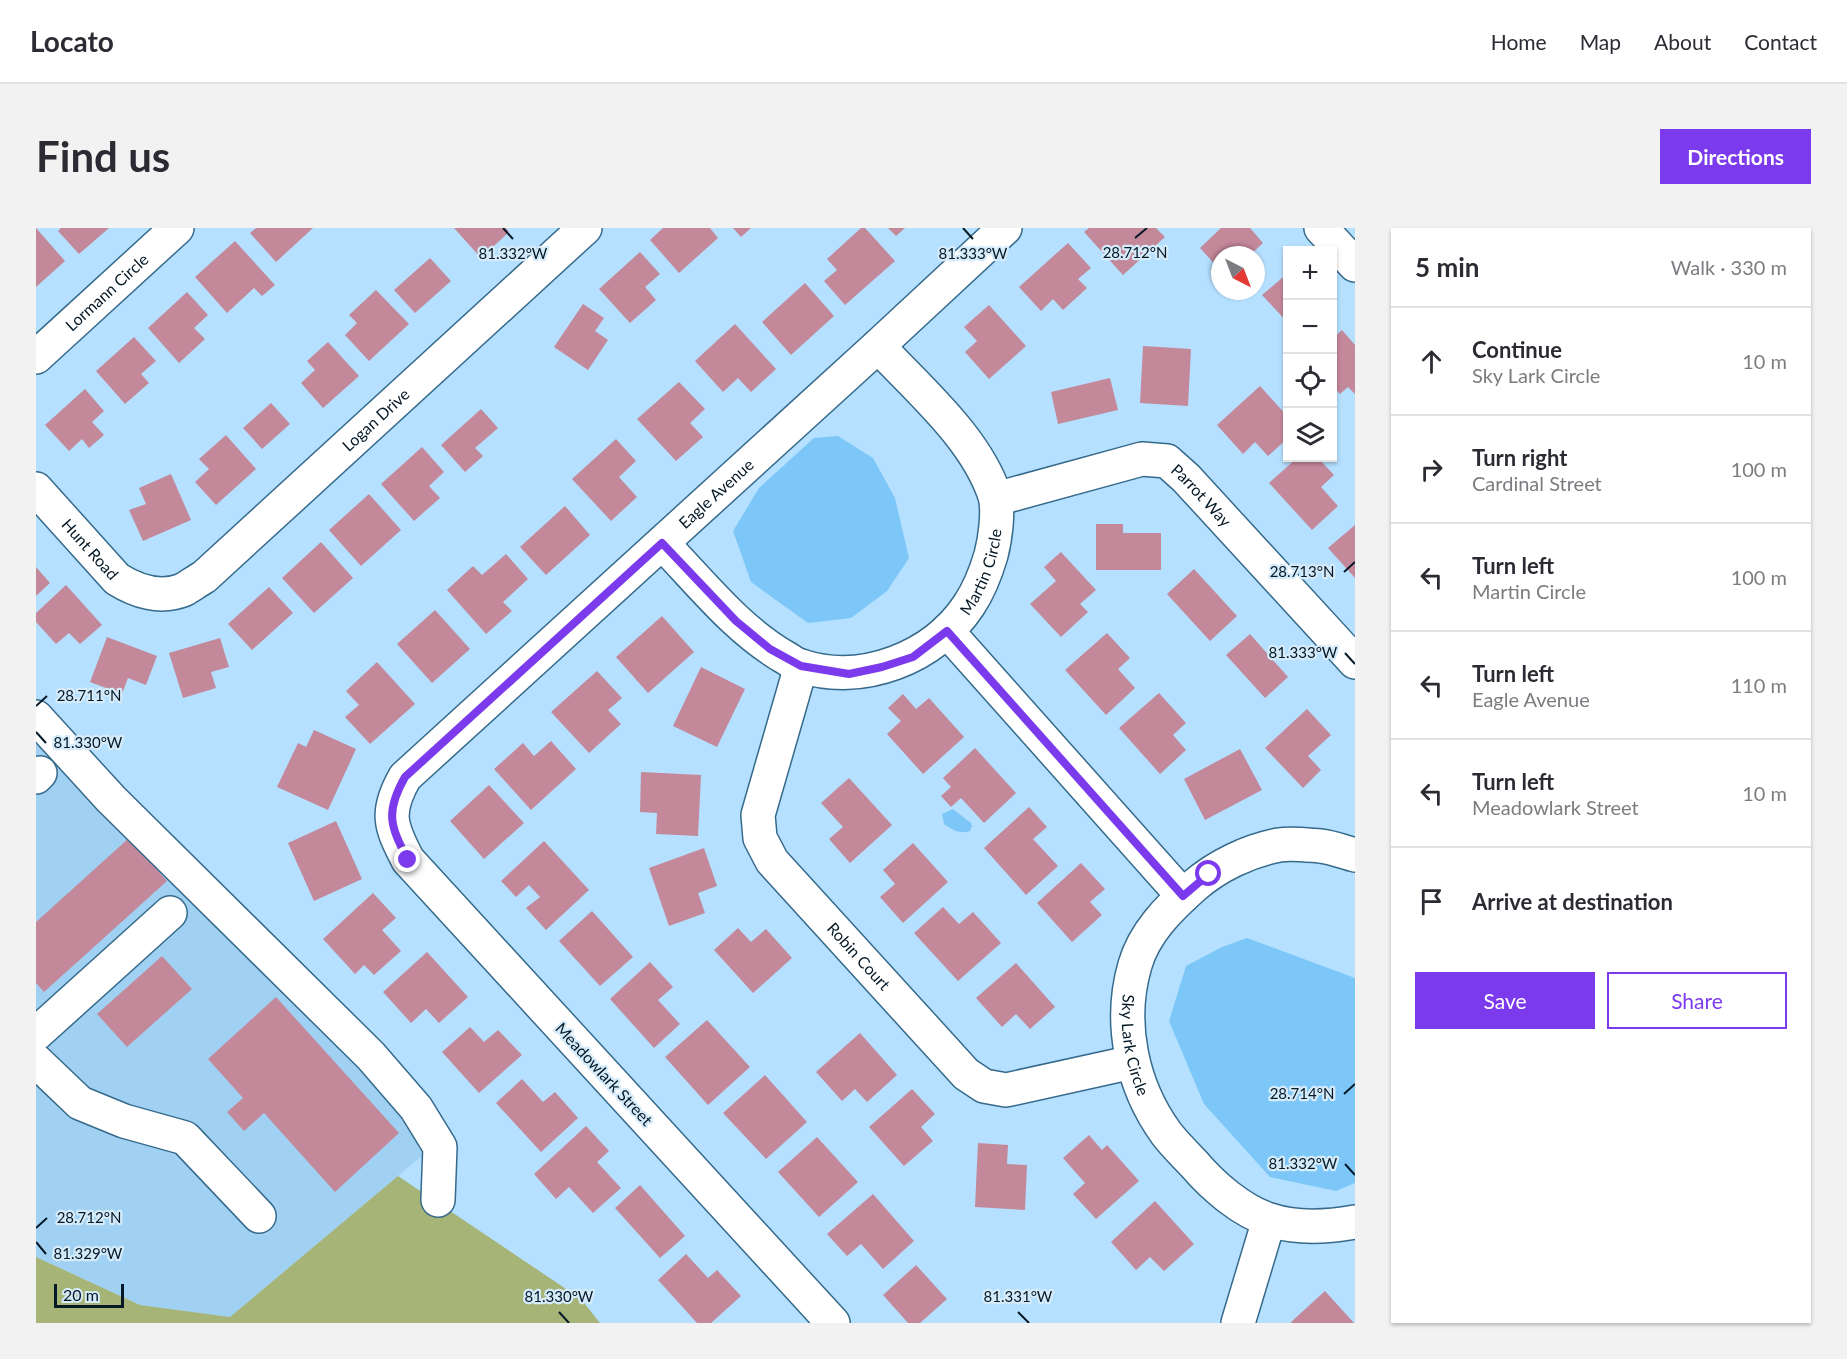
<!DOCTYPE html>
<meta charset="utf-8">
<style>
body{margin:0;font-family:Lato,sans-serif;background:#f2f2f3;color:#2b2b33}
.controls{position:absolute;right:18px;top:18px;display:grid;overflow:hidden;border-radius:0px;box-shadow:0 2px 4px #0004}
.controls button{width:54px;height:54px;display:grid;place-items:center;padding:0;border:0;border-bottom:2px solid #e1e1e2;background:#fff;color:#2b2b33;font:30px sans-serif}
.compass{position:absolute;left:1175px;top:18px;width:54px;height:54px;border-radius:50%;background:#fff;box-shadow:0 2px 4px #0004;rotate:138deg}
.scale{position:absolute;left:18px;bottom:15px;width:70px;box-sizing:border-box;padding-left:6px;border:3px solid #041826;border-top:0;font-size:16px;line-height:21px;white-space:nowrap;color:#041826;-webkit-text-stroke:4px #d5ebfa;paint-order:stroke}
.stop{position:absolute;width:18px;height:18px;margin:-14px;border:4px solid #7c3aed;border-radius:50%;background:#fff}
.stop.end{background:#7c3aed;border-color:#fff;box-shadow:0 2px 6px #0008}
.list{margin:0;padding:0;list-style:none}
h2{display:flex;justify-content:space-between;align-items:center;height:78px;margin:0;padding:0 24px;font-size:26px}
h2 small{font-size:20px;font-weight:400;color:#7c7c81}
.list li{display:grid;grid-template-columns:39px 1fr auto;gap:18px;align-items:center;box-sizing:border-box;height:108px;padding:0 24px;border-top:2px solid #e1e1e2}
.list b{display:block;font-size:22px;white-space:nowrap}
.list p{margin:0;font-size:20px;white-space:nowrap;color:#7c7c81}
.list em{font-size:20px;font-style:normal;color:#7c7c81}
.actions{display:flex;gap:12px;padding:18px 24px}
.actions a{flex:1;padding:14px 0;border:2px solid #7c3aed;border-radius:0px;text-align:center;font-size:21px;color:#7c3aed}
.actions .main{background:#7c3aed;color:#fff}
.icon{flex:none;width:33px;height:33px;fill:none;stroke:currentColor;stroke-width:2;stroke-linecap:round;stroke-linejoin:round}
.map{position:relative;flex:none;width:1319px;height:1095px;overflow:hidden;border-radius:0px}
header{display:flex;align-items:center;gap:36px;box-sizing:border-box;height:84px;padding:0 30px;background:#fff;border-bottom:2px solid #e1e1e2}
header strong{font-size:28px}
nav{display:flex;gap:33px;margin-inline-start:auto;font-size:21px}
.intro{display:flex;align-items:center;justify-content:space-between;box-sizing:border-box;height:144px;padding:0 36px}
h1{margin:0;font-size:42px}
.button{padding:15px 27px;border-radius:0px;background:#7c3aed;color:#fff;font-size:21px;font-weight:700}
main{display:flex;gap:36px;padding:0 36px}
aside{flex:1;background:#fff;border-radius:0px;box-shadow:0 2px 4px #0004}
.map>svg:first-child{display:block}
.built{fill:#a1d1f2}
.green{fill:#a6b477}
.water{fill:#7dc7f8}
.building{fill:#c4889b}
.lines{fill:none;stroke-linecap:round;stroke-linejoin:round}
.minor-casing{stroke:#366a8b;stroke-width:36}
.minor{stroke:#fff;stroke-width:33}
.route{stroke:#7c3aed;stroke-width:8}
.ticks{fill:none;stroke:#041826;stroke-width:2}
.labels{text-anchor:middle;stroke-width:4.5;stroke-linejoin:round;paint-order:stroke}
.street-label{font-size:16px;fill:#041826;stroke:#d5ebfa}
.ticks-label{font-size:15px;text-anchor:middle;fill:#041826;stroke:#d5ebfa;stroke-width:4.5;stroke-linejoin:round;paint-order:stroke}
</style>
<header>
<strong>Locato</strong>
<nav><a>Home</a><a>Map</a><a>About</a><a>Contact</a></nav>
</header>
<div class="intro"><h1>Find us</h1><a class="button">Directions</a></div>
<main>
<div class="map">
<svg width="1319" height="1095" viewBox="0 0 1319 1095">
<rect width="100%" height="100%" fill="#b5e0ff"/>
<!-- built -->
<path class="built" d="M0,481L399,917L194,1089L104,1077L0,1029V849L50,864L0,816Z"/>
<!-- green -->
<path class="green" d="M362,948L545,1071L564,1095H0V1029L104,1077L194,1089Z"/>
<!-- water -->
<path class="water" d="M802,208L837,230L859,270L873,330L851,363L815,390L772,395L715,354L697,303L723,260L778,210Z
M917,581L935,595L936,598L934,603C924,607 915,601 908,596L906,586Z
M1211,710L1319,750V955L1300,963L1234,949L1168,876L1133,793L1150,738L1186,719Z"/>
<!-- building -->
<path class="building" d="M0,0L29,33L0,59Z
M25,0H73L43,26L22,3Z
M220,0H277L240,34L214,5Z
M418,0H470L473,4L445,30Z
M627,0H674L682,10L643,45L614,12Z
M697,0H715L705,9Z
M825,0H829L859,33L809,77L788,53L801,42L791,31Z
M852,0H869L860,8Z
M1053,0H1120L1129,9L1087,47L1048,4Z
M1185,0H1214L1227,15L1214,27H1184V42L1164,20Z
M199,13L239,57L226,68L218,60L191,85L159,49Z
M1032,15L1055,40L1042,51L1051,60L1027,82L1017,71L1005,83L983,59Z
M604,24L624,46L609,59L620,72L594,95L563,61Z
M394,30L415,53L379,85L358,62Z
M1220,32L1228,40L1220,47Z
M1252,45V95L1226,67Z
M769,55L798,88L755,127L726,94Z
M340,62L373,96L333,133L309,107L321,95L313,87Z
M151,64L172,87L158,100L169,111L143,135L112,100Z
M547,76L568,90L559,103L572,112L552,142L518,119Z
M953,77L990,118L953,151L929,124L941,113L928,99Z
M699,96L740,141L715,164L702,150L687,164L659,133Z
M1306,102L1319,117V166L1312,159L1304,166L1296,157V111Z
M98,109L120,133L105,146L113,155L89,176L60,143Z
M292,114L323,148L287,180L265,155L279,142L271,133Z
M1107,118L1155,121L1152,178L1104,175Z
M1074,150L1082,182L1022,196L1015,164Z
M643,154L669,181L654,195L667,209L640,233L601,191Z
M1224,158L1252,189V210L1232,228L1219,214L1207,226L1181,197Z
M49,161L68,183L56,194L68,207L53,220L46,211L33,223L9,197Z
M235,175L254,196L226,221L207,200Z
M445,181L462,200L439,220L447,228L429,244L405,217Z
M190,207L220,241L180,277L159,254L173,241L163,231Z
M580,211L600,233L583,249L601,269L575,293L536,251Z
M386,219L408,244L393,258L404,270L378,293L345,256Z
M1261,230H1282L1298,247L1285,259L1302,278L1276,302L1233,255Z
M135,246L155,292L107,313L93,282L110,276L103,260Z
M333,266L365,302L325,338L293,302Z
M529,278L554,307L510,347L484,319Z
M1060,296H1087V305H1125V342H1060Z
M1319,297V350L1292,320Z
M285,314L317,350L278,385L246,350Z
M1025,324L1060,362L1044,376L1052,384L1025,409L994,376L1020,353L1008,339Z
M470,326L492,351L467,374L476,383L450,406L411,362L437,338L446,347Z
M0,339L14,355L0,368Z
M1158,341L1201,388L1174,413L1131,366Z
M30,357L66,397L44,416L33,405L20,416L0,394V385Z
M233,359L257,385L216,422L192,396Z
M399,382L434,421L396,455L361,416Z
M626,388L658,424L612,465L580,429Z
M1071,405L1094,430L1082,441L1099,460L1070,487L1029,442Z
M1214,406L1252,449L1229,470L1190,427Z
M71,409L121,428L110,457L92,450L86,466L54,454Z
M184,410L193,439L175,444L180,460L147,470L133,425Z
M341,434L379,476L334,516L309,489L323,477L310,463Z
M665,439L709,461L681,519L637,498Z
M561,443L586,470L572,482L585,496L553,525L515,484Z
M1123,465L1150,495L1137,507L1150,522L1124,546L1083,500Z
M867,466L880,481L893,470L928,509L887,546L851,506L865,493L852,480Z
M1271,481L1295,507L1272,528L1285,542L1267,560L1229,520Z
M278,502L320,521L292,582L241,559L262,515L270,519Z
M515,513L540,541L495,582L458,541L487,515L498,528Z
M939,520L980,565L948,595L925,570L915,579L905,568L915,559L907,550Z
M1204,521L1226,562L1169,592L1148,551Z
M605,544L665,547L662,608L620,606L621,585L604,584Z
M813,550L856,597L814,635L793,611L807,599L785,575Z
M453,557L488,595L448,631L414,593Z
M993,579L1011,599L997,611L1022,638L990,667L948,620Z
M300,593L326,651L278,673L252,615Z
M93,610L131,653L8,764L0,755V694Z
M508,613L553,662L510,702L490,680L504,669L493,657L480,669L465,653Z
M877,615L912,654L867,695L844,669L859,656L847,642Z
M668,620L681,658L662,665L669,685L633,698L613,640Z
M1045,635L1069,661L1054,674L1066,687L1036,714L1001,675Z
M337,665L360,690L346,702L365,723L338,747L328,737L319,746L287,711Z
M907,679L923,696L937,684L965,715L922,753L878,705Z
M556,683L597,729L564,758L523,713Z
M702,700L715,714L730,701L756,730L717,765L678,722Z
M391,724L432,769L403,795L390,781L375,795L347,764Z
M126,728L156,761L91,819L61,786Z
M614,734L637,759L622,772L644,796L618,820L574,771Z
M980,735L1019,779L994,801L980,786L966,799L940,770Z
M240,769L363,905L299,964L228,885L208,903L191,884L207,870L172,831Z
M671,792L714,839L672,877L629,829Z
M434,799L448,814L462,802L486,827L443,865L406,824Z
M824,805L861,847L831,874L819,861L806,873L780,844Z
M729,847L771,894L730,931L687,885Z
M486,851L507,874L519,864L542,890L505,924L460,875Z
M876,861L899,886L885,899L897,913L868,938L833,899Z
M550,898L573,923L561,934L585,960L557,985L533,959L520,971L498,946Z
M1053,907L1066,922L1071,917L1103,953L1060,991L1037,966L1049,955L1027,930Z
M781,909L822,954L783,989L742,944Z
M942,915L972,917L971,936L991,937L989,982L939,979Z
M604,957L649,1008L624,1030L579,980Z
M837,966L878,1013L847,1041L825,1016L811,1028L791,1006Z
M1119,973L1158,1016L1128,1043L1114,1029L1100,1042L1075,1014Z
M650,1026L672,1050L681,1042L705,1068L675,1095H661L622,1052Z
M880,1037L911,1071L884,1095H872L847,1067Z
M1289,1063L1318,1095H1256L1255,1094Z"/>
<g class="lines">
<defs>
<g id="minor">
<path d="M1285,0L1319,37"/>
<path id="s1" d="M0,129L141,0"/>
<path id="s2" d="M0,261L81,351C100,363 124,371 147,362C154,358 161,353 168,349L549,0"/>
<path id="s3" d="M960,271L1106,231L1131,233L1150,250L1319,434"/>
<path id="s4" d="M626,315C665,355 701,402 750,430C755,433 760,437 765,438C826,458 898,430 933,377C943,362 950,344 955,327C959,312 963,284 959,268C940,210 883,162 842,118"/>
<path d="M911,403L1147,668"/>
<path id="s5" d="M765,438L722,587L724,610L736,633L930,846L948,858L970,862L1097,834"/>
<path d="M0,489L75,571L335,828L380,880L404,919L402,972"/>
<path d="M0,549L4,545"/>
<path id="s6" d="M1319,627C1308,624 1295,619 1284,618C1271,617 1255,615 1243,617C1212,623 1181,638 1158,658C1133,680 1108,705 1099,737C1082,795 1096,858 1130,905C1138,916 1149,926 1158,936C1177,958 1205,983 1234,992C1261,1001 1291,999 1319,994"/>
<path d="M0,806L134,685"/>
<path d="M0,833L44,875L88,893L149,910L223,988"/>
<path id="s7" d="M797,1095L372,632C354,598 349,584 369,549L842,118L969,0"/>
<path d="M1202,1095L1233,992"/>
</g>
</defs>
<!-- minor casing -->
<use href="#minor" class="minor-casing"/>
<!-- minor -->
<use href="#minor" class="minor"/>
</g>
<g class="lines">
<!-- route -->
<path class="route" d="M372,632C354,598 349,584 369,549L626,315L700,393L734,421L765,438L813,446L846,439L877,429L911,403L1147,668L1173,646"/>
</g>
<!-- ticks -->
<path class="ticks" d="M467,0L477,11M927,0L937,11M1099,10L1111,0M1308,344L1319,334M1309,425L1319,436M0,478L11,468M0,504L10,515M1308,866L1319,856M1309,936L1319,947M0,1000L11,990M0,1014L10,1026M523,1084L533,1095M982,1084L993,1095"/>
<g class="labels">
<!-- street labels -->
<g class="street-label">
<text dy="6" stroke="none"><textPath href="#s1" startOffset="96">Lormann Circle</textPath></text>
<text dy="6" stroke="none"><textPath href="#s2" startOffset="448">Logan Drive</textPath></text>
<text dy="6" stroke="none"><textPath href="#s7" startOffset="1138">Eagle Avenue</textPath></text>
<text dy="6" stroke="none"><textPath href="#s3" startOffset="225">Parrot Way</textPath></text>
<text dy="6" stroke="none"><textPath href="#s2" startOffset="81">Hunt Road</textPath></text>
<text dy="6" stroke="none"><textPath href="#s4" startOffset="414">Martin Circle</textPath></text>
<text dy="6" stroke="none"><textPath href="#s5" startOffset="333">Robin Court</textPath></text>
<text dy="6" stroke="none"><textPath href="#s6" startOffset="354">Sky Lark Circle</textPath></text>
<text transform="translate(568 846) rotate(47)" y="6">Meadowlark Street</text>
</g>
</g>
<g class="ticks-label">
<text x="1099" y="30">28.712°N</text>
<text x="477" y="31">81.332°W</text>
<text x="937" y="31">81.333°W</text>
<text x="1266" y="349">28.713°N</text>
<text x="1267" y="430">81.333°W</text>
<text x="53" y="473">28.711°N</text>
<text x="52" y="520">81.330°W</text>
<text x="1266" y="871">28.714°N</text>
<text x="1267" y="941">81.332°W</text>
<text x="53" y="995">28.712°N</text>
<text x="52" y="1031">81.329°W</text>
<text x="523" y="1074">81.330°W</text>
<text x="982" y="1074">81.331°W</text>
</g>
</svg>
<div class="controls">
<button>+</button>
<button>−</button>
<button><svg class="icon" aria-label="locate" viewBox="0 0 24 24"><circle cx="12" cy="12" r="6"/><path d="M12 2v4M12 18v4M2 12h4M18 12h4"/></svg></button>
<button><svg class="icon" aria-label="layers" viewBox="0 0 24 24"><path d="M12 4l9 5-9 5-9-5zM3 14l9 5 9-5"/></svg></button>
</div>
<svg class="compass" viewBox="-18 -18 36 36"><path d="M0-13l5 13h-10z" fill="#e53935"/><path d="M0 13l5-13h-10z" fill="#7c7c81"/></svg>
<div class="scale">20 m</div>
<div class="stop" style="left:1173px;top:646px"></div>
<div class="stop end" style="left:372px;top:632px"></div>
</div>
<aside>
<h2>5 min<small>Walk · 330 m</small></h2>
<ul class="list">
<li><svg class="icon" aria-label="ahead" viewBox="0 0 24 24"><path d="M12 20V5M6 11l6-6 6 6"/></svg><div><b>Continue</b><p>Sky Lark Circle</p></div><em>10 m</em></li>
<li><svg class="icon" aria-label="right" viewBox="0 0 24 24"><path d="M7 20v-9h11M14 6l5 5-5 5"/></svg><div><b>Turn right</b><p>Cardinal Street</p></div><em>100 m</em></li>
<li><svg class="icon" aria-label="left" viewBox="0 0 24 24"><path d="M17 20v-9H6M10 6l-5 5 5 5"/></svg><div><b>Turn left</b><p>Martin Circle</p></div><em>100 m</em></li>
<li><svg class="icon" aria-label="left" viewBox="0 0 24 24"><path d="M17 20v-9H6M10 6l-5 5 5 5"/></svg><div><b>Turn left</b><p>Eagle Avenue</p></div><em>110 m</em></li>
<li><svg class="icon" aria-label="left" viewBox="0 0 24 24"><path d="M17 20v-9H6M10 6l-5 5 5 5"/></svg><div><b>Turn left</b><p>Meadowlark Street</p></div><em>10 m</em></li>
<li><svg class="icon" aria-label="arrive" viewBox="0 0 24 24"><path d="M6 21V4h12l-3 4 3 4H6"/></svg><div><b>Arrive at destination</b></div></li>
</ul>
<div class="actions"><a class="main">Save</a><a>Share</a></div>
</aside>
</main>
